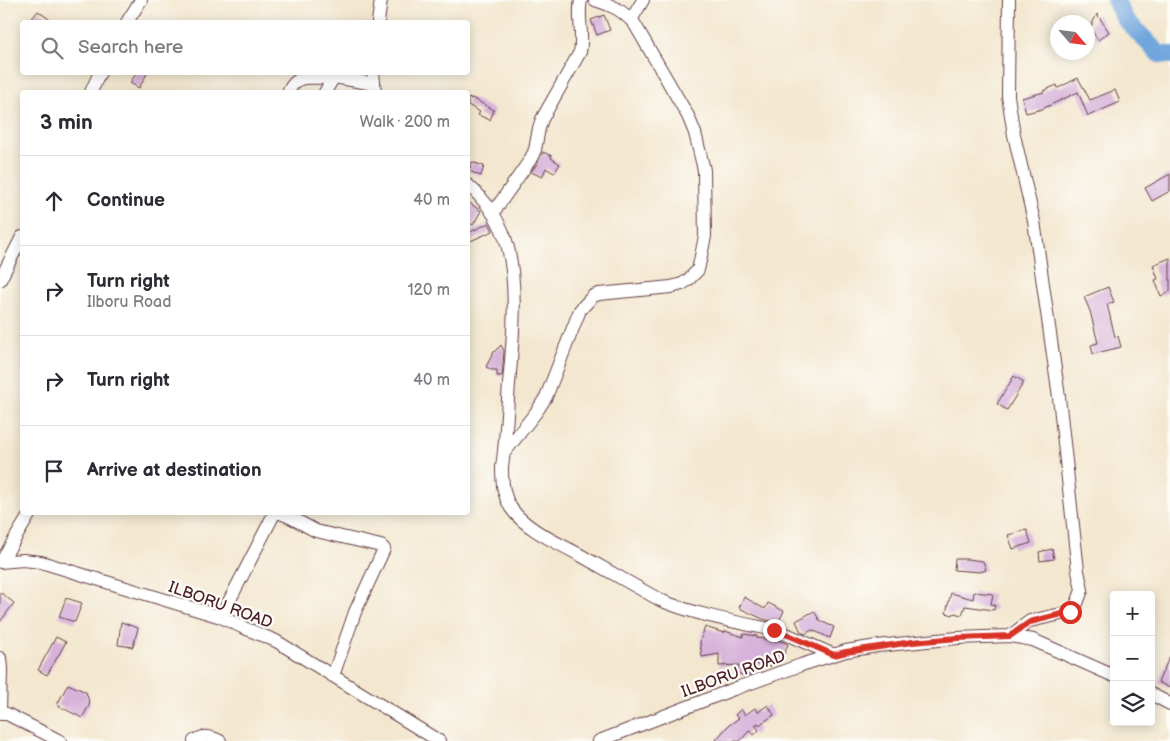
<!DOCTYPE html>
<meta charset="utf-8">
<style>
body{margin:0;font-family:"Balsamiq Sans",sans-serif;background:#f2f2f3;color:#2b2b33}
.controls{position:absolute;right:15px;bottom:15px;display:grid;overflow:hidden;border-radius:5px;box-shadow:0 2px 12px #0003}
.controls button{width:45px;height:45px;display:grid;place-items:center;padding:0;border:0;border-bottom:1px solid #e1e1e2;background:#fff;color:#2b2b33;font:25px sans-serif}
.compass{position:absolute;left:1050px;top:15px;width:45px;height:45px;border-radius:50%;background:#fff;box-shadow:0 2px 12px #0003;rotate:118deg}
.stop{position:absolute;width:15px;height:15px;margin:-11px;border:4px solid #d93025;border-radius:50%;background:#fff}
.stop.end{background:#d93025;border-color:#fff;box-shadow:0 1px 5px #0008}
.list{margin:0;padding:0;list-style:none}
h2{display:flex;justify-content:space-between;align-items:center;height:65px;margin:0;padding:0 20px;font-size:21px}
h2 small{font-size:16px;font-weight:400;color:#7c7c81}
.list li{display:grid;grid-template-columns:32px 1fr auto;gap:15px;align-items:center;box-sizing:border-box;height:90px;padding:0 20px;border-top:1px solid #e1e1e2}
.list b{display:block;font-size:19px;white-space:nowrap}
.list p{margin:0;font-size:16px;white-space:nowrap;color:#7c7c81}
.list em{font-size:16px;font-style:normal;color:#7c7c81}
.icon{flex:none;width:28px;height:28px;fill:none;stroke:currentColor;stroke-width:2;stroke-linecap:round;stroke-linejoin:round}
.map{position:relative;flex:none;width:1170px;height:741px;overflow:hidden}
.search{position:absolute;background:#fff;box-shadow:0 2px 12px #0003;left:20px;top:20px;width:450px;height:55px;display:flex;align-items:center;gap:12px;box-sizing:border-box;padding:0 18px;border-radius:5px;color:#7c7c81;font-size:19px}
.panel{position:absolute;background:#fff;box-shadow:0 2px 12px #0003;left:20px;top:90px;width:450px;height:425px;border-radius:5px}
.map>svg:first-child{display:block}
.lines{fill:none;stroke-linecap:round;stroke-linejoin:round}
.river{stroke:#70a5dd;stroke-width:18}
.building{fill:#d7b2da}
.minor-casing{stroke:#633d44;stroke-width:14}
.minor{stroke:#fff;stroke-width:12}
.route{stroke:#d93025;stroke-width:6}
.labels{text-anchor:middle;stroke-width:4.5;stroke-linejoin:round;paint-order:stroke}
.street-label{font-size:16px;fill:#4a1f2b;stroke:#fdfcf7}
</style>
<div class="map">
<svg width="1170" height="741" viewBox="0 0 1170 741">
<rect width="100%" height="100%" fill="#fdfcf7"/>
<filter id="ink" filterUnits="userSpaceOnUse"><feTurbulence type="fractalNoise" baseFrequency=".02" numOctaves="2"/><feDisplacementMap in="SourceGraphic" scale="10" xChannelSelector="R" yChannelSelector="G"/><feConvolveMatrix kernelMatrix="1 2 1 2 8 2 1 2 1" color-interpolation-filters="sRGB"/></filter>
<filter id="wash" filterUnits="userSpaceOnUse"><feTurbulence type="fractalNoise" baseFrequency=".0096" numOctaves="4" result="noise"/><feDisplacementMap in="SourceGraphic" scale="20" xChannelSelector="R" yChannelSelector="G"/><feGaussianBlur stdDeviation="1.12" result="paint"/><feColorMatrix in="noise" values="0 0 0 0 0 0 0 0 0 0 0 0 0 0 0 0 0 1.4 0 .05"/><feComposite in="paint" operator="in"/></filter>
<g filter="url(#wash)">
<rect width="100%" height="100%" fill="#f3e7cf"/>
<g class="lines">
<!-- river -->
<path class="river" d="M1115,0L1125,19L1159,54L1170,55"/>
</g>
<g id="blocks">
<!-- building -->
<path class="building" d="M38,11L53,22H29Z
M1097,14L1109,32L1098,40L1090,28Z
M604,15L610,30L597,35L591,20Z
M137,72H148L139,88L130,83Z
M1078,78L1090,100L1115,90L1120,102L1088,116L1078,92L1042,109L1026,113L1022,98L1044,92L1043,91L1057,85L1058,88Z
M468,98L471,99L472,98L494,110L490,120L478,115L480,112L468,105Z
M543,152L552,156L551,158L560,164L554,173L546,168L542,177L531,172L537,164Z
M472,162L484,166L481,176L469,171Z
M1170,174V191L1152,201L1145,188Z
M468,202L481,211L473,225L468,222Z
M489,223L493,231L468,242V233Z
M1170,258V292L1161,296L1155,280L1158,279L1153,265Z
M1108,287L1114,302L1107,304L1115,337L1118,336L1121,347L1093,354L1091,345L1098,343L1090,311L1084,297Z
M501,345L504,351L502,376H497V370H492L486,367L493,353Z
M1014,376L1024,382L1007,410L997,404Z
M1027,530L1031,543L1013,549L1008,535Z
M1052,549L1054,559L1040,561L1039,552Z
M955,559H967L983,561L986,570L980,572L954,570Z
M0,592L14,603L0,622Z
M974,592L993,594L991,604L995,605L994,610L965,606L962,615L954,613L953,615L946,613L951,593L973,599Z
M744,597L765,609L768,603L784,611L778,623L763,619L739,608Z
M66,598L82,603L75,622L59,617Z
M814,611L820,621L834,627L830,638L812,630L805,634L801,632L796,621Z
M121,622L138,628L133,647L118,645Z
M705,627L724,633L725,631L743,637V634L757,636V638L781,641L788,644L780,664L776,665L771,664V666L755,664L753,674L746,676L736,673L739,665L719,666V654L702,657L700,642Z
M56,637L66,642L47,675L38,670Z
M1170,656V688L1158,682Z
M68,684L86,692L90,704L82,718L57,705Z
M768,705L774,715L759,725L758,723L755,725L759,730L754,735L750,730L740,741H715L728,726L739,718L735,715L741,709L745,715L755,708L758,712Z"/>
</g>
</g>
<g filter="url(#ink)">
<use href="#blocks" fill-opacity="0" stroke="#633d44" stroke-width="1"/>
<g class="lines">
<defs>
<path id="minor" d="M1009,0L1008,96L1014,135L1034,221L1059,397L1078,571L1082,590L1076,606L1070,612L1030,621L1010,636
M631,20L643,0
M127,22L141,0
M378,22L381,0
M373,72L375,92
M91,92L100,72
M288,92C292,85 295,80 304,78L334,77L374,84
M325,92L334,77
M468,185C482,197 494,212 502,230C520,270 513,340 509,384C507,412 506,440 502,467C502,482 503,495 511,508C525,529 558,543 580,555C607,570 633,585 660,600C696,615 736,622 774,630L786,634L834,655
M493,213L530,160L535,150L539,128L542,119L580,52C584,35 577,17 581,0
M0,280L22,237
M504,453L537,411L546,397L580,310L593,296L599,294L671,287L682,284L688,280L698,270L700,261L705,236L704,170L695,133L688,116L634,23C620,9 614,6 595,0
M278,512L290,517L316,531L381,546L384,549L355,612L333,676
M0,562L23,560L41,562L221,617L242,627L276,641L439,741
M1,562L31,512
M221,617L275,512
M0,658L1,669L0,714
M1151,694L1170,704
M0,714H7L60,741
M194,741C204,735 210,736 220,741
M599,741L734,689L801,665L846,651L877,646L958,638L1010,636L1033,640L1114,676"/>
</defs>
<!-- minor casing -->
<use href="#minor" class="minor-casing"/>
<!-- minor -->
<use href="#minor" class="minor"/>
</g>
</g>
<g class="lines" filter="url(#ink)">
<!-- route -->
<path class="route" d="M774,630L786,634L834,655L846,652L912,642L958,638L1010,636L1030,622L1070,612"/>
</g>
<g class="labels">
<!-- street labels -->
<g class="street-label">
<text transform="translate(221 604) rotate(20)" y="6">ILBORU ROAD</text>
<text transform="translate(733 673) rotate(-20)" y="6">ILBORU ROAD</text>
</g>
</g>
</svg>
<div class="controls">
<button>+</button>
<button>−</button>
<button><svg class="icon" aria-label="layers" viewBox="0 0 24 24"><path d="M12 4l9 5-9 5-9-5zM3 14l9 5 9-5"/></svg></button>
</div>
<svg class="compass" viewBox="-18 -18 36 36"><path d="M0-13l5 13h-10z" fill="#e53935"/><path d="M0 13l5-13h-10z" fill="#7c7c81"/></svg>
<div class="stop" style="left:1070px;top:612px"></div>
<div class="stop end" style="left:774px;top:630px"></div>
<div class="search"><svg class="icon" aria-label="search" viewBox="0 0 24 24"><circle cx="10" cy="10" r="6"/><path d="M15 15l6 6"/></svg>Search here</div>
<section class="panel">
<h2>3 min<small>Walk · 200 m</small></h2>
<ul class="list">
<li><svg class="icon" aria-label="ahead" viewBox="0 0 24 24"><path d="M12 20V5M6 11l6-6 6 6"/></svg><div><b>Continue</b></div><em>40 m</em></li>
<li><svg class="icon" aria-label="right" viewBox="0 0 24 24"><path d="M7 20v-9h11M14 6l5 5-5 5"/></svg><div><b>Turn right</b><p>Ilboru Road</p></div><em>120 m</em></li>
<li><svg class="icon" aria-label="right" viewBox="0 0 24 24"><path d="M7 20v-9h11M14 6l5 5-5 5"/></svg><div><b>Turn right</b></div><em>40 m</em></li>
<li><svg class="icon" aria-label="arrive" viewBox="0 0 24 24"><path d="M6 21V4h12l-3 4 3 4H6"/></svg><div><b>Arrive at destination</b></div></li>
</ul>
</section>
</div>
